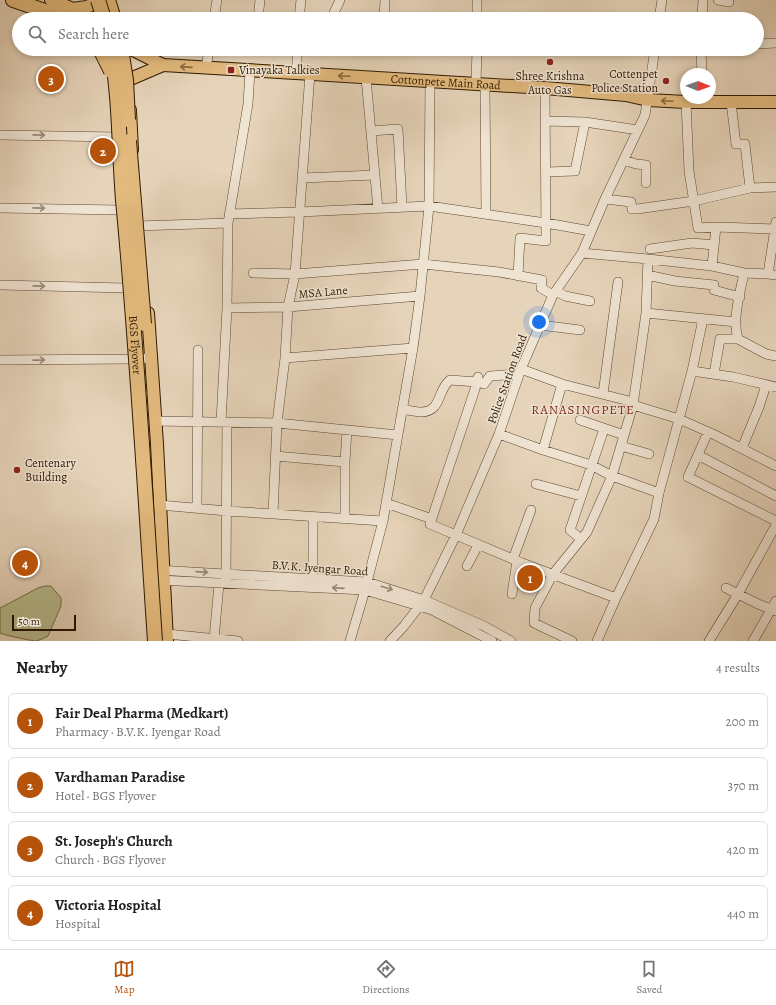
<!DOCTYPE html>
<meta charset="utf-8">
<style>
body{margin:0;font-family:Alegreya,serif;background:#f6f6f6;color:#202124}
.compass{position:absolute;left:680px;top:68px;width:36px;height:36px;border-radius:50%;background:#fff;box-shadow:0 2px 6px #0003;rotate:91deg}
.scale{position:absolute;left:12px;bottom:10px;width:64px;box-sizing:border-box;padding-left:4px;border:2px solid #2f1a00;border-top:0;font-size:11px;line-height:14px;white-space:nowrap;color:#2f1a00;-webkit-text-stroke:3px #efe3d2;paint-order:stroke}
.you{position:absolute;left:539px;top:322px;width:14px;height:14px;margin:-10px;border:3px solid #fff;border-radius:50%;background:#1a73e8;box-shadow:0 0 0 6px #1a73e833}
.badge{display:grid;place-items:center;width:26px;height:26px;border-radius:50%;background:#b45309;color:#fff;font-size:13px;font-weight:700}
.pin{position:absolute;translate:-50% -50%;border:2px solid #fff;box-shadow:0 1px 4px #0006}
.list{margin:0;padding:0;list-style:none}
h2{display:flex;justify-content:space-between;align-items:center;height:52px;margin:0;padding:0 16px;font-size:17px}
h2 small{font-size:13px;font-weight:400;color:#757577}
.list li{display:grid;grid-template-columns:26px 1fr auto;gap:12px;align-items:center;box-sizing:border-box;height:56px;margin:0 8px 8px;padding:0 8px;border:1px solid #e0e0e0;border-radius:6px}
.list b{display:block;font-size:15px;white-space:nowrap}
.list p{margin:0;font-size:13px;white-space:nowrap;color:#757577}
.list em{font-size:13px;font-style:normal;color:#757577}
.icon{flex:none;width:22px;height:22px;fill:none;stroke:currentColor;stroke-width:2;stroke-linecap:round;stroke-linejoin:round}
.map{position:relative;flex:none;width:776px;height:641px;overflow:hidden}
.search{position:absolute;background:#fff;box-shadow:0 2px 6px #0003;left:12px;right:12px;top:12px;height:44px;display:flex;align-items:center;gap:10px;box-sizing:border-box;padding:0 14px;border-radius:22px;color:#757577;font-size:15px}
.sheet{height:308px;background:#fff}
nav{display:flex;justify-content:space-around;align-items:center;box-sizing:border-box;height:56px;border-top:1px solid #e0e0e0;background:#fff;font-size:11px;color:#757577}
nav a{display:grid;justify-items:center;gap:2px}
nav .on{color:#b45309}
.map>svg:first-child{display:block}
.green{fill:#b7bc8f;stroke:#736b48}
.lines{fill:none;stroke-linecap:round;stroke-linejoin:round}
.minor-casing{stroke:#5d482e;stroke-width:10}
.major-casing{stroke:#2f1a00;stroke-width:14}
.highway-casing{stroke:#2f1a00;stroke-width:16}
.minor{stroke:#efe3d2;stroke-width:9}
.major{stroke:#e3ba7d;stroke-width:12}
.highway{stroke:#e3ba7d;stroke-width:14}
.highway-bridge-casing{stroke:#2f1a00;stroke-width:16;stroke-linecap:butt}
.highway-bridge{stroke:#e3ba7d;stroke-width:14}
.oneway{stroke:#896a3e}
.oneway2{stroke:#998974}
.poi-dot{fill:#8f2418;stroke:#efe3d2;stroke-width:1.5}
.labels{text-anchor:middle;stroke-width:3;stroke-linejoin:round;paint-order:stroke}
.poi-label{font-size:12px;fill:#2f1a00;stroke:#efe3d2;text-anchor:start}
.street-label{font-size:12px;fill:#2f1a00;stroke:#efe3d2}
.neighbourhood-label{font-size:13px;letter-spacing:1px;fill:#7a1f14;stroke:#efe3d2}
</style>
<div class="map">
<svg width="776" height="641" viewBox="0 0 776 641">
<rect width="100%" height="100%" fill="#e6d4ba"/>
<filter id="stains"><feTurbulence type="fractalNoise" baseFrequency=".005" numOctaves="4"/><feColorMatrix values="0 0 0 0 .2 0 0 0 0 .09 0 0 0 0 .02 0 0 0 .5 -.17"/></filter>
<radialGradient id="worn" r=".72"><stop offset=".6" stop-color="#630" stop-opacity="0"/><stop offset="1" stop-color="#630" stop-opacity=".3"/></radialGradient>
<!-- green -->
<path class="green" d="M45,586H51L61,598V606L48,636C44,638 40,640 36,641C32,641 4,635 0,633V608L38,588Z"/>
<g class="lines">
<defs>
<path id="minor" d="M718,0L729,2
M214,19L217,0
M258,19L260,0
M299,19L301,0
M331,19L340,0
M384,19L385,0
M477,19V0
M659,19L662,0
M702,19L703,0
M757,44L776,43
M701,49L702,74
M206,68L209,49
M297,74V49
M366,78L378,209
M476,83L477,49
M485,84L486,214
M686,102L689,171L698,228L716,227L775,229
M731,102L736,144H745L750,188
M545,121L585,122L638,130
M371,131L398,129L402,207
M0,135L116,137
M624,160L636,164L646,165V183
M546,172L575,171L585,122
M303,178L375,175
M605,199L631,202L632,209H637L694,201L750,188L776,187
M0,208L120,210
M229,214L300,212L429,206L546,223L591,231
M138,226L228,223
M650,249L692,243L714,245
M582,253L648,259L712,266L744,273L768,274L776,275
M712,266L716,227
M253,273L295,274L423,264L499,272L542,280L541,288L553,295
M744,273C740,293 732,319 738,339L766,354L776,356
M768,274L776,222
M647,275L675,281L714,285V290L740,297
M518,276L520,238L546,241L545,88
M0,285L126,288
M556,291L565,296L590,301
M227,308L288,307L420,296
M646,313L736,322
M540,325L580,330
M285,358L413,348
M0,360L132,359L151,358
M521,369L562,384L633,402
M692,371L733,377L776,387
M714,374L720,339H738
M478,377L475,389L430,524L522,563L616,598
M603,394L618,282
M633,405L679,419L713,434L776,466
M402,409C409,410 415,412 422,412C442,411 437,390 450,380L477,382L484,384L490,376L519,374
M580,420L624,435
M155,421L277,423L398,435
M221,422L227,308L228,223L248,104L250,71
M708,432L688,477L776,521
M499,434L543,450L591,465L612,476L659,493
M621,446L649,454
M742,448L759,407L766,385
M543,450L562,384
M698,455L776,496
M275,456L345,462
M536,484L581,496
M386,503L432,519
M160,505L227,511L383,521
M197,508L198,350
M273,514L277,423L285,358L288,307L295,274L310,74
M345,519V462L347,430
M581,539L570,530L604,429
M513,559L531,510
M467,566L478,545
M157,570L367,582L424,600L484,626L511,641
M226,579L227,422
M313,579V517
M158,580L365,590L419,606L432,610L492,641
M367,582L383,521L413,348L420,296L429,206L430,81
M726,588L758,604L776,611
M512,594L517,561
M167,634L238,641
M214,639L219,584
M350,641L365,590
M390,641L404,626L424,600L456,535L499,434L521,369L553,295L582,253L605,199L645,115L655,49
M572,641L534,623L535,608L553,574L587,532L612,476L633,405L646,313L648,259
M597,641L616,598L654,519L659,493L692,371L703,319
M709,641L738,594L776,525
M753,641L776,601"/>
<g id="major">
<path d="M51,0L73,9L88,19"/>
<path d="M73,9L87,7L102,0"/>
<path id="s1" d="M131,49L163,65L545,88L626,95L648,100L686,102H776"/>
<path d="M128,80L163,65"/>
<path d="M130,110L132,150"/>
<path d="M148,313L157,444L167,641"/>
</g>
<path id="highway" d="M13,0L68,19
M108,0L114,19"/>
</defs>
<!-- minor casing -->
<use href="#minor" class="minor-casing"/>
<!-- major casing -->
<use href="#major" class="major-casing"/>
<!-- highway casing -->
<use href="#highway" class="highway-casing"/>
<!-- minor -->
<use href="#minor" class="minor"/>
<!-- major -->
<use href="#major" class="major"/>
<!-- highway -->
<use href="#highway" class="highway"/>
<defs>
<g id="highway-bridge">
<path d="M98,0L104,19"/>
<path d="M100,49L111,71"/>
<path id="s2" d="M111,49C120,99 119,150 123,200C137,347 145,494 155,641"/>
<path d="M121,49L126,80L128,120"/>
<path d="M129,141L144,324"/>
</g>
</defs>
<!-- highway-bridge casing -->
<use href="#highway-bridge" class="highway-bridge-casing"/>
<!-- highway-bridge -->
<use href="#highway-bridge" class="highway-bridge"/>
</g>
<!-- one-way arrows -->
<defs><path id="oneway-shaft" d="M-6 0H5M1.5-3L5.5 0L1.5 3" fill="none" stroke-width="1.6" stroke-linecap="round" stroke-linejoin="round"/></defs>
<g class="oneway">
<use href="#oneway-shaft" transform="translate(186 67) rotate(-176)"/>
<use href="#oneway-shaft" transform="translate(344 76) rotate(-177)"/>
<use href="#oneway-shaft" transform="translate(667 101) rotate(-177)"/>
</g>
<g class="oneway2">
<use href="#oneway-shaft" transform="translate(39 135) rotate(1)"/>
<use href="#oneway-shaft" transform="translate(39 208) rotate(1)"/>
<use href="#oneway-shaft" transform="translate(39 286) rotate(1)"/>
<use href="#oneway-shaft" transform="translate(39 360) rotate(-1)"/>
<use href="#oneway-shaft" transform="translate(202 572) rotate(4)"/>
<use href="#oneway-shaft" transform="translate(338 588) rotate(-176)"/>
<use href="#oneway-shaft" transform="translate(387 588) rotate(17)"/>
</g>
<!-- markers -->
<g class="poi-dot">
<circle cx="550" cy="62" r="4"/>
<rect x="227" y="66" width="8" height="8" rx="2"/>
<circle cx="666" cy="81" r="4"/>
<circle cx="17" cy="470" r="4"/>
</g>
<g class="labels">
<!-- poi labels -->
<g class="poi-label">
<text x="239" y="74">Vinayaka Talkies</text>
<text x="658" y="78" text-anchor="end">Cottenpet<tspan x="658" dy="14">Police Station</tspan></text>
<text x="550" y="80" text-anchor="middle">Shree Krishna<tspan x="550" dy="14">Auto Gas</tspan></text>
<text x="25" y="467">Centenary<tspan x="25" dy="14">Building</tspan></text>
</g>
<!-- street labels -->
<g class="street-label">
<text dy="4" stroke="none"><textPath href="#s1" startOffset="319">Cottonpete Main Road</textPath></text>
<text transform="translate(323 292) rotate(-5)" y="4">MSA Lane</text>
<text dy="4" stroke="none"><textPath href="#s2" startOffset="297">BGS Flyover</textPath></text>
<text transform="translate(507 379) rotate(-70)" y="4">Police Station Road</text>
<text transform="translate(320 568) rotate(4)" y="4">B.V.K. Iyengar Road</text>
</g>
<!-- neighbourhood labels -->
<g class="neighbourhood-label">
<text x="583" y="414">RANASINGPETE</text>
</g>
</g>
<rect width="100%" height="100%" filter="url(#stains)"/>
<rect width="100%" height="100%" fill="url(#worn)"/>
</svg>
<svg class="compass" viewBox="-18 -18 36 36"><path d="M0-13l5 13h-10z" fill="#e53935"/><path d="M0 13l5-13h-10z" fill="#757577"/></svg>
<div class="scale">50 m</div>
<div class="you"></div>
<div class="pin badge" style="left:530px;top:578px">1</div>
<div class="pin badge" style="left:103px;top:151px">2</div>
<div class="pin badge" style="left:51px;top:79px">3</div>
<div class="pin badge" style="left:25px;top:563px">4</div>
<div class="search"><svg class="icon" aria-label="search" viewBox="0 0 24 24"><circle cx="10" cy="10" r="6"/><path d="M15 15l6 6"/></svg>Search here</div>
</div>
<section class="sheet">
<h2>Nearby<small>4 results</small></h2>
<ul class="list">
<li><span class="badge">1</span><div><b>Fair Deal Pharma (Medkart)</b><p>Pharmacy · B.V.K. Iyengar Road</p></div><em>200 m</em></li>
<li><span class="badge">2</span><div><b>Vardhaman Paradise</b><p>Hotel · BGS Flyover</p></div><em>370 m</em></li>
<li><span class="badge">3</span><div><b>St. Joseph's Church</b><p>Church · BGS Flyover</p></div><em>420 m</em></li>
<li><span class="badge">4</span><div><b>Victoria Hospital</b><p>Hospital</p></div><em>440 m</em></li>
</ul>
</section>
<nav>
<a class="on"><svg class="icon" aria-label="map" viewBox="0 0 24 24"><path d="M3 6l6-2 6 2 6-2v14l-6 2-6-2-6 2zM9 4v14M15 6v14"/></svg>Map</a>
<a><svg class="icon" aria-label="directions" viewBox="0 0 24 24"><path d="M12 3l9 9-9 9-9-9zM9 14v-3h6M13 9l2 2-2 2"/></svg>Directions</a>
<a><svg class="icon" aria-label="saved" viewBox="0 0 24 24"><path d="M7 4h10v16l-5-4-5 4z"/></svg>Saved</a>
</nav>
